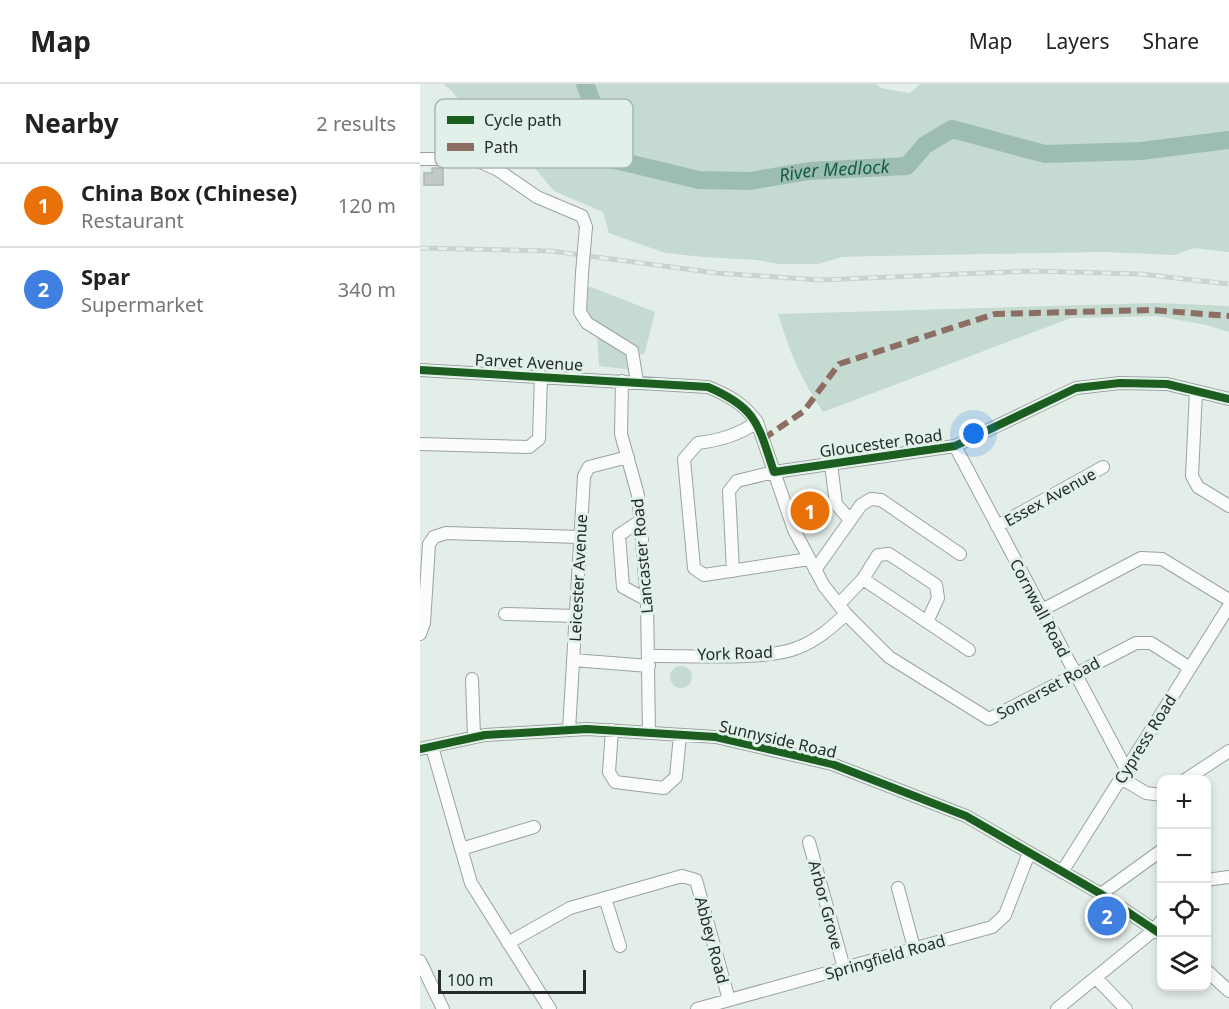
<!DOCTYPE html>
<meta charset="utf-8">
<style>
body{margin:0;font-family:"Noto Sans",sans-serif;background:#f2f2f2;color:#222}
.controls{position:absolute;right:18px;bottom:18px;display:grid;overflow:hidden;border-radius:12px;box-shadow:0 3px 9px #0003}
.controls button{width:54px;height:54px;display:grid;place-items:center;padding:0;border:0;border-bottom:2px solid #e0e0e0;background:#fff;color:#222;font:30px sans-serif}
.scale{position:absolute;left:18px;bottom:15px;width:148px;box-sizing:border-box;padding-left:6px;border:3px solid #262c29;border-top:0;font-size:16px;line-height:21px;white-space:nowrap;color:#262c29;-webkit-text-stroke:4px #e1f1ea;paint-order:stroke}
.you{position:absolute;left:554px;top:350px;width:21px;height:21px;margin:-15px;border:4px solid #fff;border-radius:50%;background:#1a73e8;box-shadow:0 0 0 9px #1a73e833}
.badge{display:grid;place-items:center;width:39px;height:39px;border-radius:50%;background:#1a73e8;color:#fff;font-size:20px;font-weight:700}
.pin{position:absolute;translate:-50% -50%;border:3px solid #fff;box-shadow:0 2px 6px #0006}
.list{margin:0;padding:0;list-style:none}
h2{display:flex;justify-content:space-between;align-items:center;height:78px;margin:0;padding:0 24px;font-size:26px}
h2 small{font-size:20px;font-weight:400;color:#767676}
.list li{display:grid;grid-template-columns:39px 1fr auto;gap:18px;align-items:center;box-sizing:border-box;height:84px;padding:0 24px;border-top:2px solid #e0e0e0}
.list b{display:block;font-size:22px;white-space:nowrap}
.list p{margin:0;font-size:20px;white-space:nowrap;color:#767676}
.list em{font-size:20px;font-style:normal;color:#767676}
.icon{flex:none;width:33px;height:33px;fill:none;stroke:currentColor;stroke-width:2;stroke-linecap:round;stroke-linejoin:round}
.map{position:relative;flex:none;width:809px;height:925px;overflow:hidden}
header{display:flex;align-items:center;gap:36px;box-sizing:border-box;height:84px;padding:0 30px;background:#fff;border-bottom:2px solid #e0e0e0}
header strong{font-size:28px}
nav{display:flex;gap:33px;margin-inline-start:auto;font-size:21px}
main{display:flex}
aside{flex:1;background:#fff}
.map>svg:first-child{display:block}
.green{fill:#c5dad1}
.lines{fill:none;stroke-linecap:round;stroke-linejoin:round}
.river{stroke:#9ebdb1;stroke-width:18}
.building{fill:#c2cac6;stroke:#afb6b3;stroke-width:1.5}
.minor-casing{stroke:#9ba29f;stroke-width:14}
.minor{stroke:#fbfcfc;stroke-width:12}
.rail-casing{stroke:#ced1d0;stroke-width:5}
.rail{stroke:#e1f1ea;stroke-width:3;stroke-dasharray:9;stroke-linecap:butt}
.minor-bridge-casing{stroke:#9ba29f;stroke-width:14;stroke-linecap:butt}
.minor-bridge{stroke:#fbfcfc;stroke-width:12}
.quiet{stroke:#8d6e63;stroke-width:6;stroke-dasharray:12 6;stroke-linecap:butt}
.cycleway-casing{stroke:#e1f1ea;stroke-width:11}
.cycleway{stroke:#1b5e20;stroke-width:8}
.labels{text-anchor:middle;stroke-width:6;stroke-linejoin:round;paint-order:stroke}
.street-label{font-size:16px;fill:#262c29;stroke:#e1f1ea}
.water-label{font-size:18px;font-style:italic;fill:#115d49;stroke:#e1f1ea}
.key{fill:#e1f1ea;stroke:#a9b6b0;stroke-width:1.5}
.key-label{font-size:16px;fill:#262c29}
</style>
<header>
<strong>Map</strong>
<nav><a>Map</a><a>Layers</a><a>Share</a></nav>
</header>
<main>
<aside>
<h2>Nearby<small>2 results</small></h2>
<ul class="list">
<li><span class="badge" style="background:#e8710a">1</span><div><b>China Box (Chinese)</b><p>Restaurant</p></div><em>120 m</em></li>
<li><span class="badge" style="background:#3f7fe0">2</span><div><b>Spar</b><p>Supermarket</p></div><em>340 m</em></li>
</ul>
</aside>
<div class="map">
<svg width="809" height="925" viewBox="0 0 809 925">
<rect width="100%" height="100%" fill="#e4eee9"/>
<!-- green -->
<path class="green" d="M23,0H456L461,4L490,9L500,0H809V168L774,164L754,171L683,168L456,172L421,173L398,180H359L336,176L283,173L245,169L189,149L183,128L134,107L98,64L54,36L32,7Z
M171,203L235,228L225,268L222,271C209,258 169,243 165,228C163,221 166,211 166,204Z
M735,219L809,222V248L786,241L737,232L651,234L403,328C381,296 369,266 358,230Z
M177,250L207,269L213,286L179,282Z
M250 593a11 11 0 1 1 22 0a11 11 0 1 1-22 0Z"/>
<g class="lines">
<!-- river -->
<path class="river" id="s1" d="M165,0L195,76L279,96L330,97L389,87L487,82L505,61L532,45L625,70L721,67L809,56"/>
</g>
<!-- building -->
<path class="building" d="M12,84H23V101H4V89H12Z"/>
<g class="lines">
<defs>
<path id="minor" d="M0,75H54L78,86L117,113L162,132L166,143
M162,189L160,228L167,239L212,267L217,298
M0,286L288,303C308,311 324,320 337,338L374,446L404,502L426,530L469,573L569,635L716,559H731L770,584
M202,297L201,350L218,411L227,516L229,649
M776,307L772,392L778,403L809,422
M337,338C318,351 301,356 278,359L264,375L274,484L284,491L389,475
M0,360L109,363L119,355L121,292
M535,362L706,685
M411,380L416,420L430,436
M220,437L199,451L203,503L227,516
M577,442L683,383
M395,486L441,421L451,415L461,416L540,470
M313,487L309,407L317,397L354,388L535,362L656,304L700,299L747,300L809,315
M443,495L549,566
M419,520L443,495L458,471L469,470L516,501L518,514L507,538
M622,526L721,474L742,475L809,516
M85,530L156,532
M0,550L4,539L9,460L14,453L26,449L160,453
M229,572C265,571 346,577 377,564C396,557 411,544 426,530
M153,576L229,582
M52,595L54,653
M149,646L164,392L169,383L208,373
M192,646L189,688L195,698L244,704L256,693L260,651
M12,663L51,799L130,925
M0,665L65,651L167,645L296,653L412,680L546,732L681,810L742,851
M701,694L726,709L742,711
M765,696L809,667
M389,758L424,884
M41,765L114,743
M642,788L809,522
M786,796L809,793
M478,804L494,864
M681,810L742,766
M185,814L200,862
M88,859L150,824L262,792L276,796L309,916
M0,877L23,925
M786,886L809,907
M677,895L706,925
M277,925L572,843L585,831L609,769
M637,925L734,846L742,836"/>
</defs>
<!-- minor casing -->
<use href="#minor" class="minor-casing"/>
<!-- minor -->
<use href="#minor" class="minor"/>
<defs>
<path id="rail" d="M0,164L131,167L296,189L401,196L611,187L721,190L809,200"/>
</defs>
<!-- rail casing -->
<use href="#rail" class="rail-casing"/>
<!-- rail -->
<use href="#rail" class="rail"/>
<defs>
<path id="minor-bridge" d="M162,189L166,143"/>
</defs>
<!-- minor-bridge casing -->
<use href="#minor-bridge" class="minor-bridge-casing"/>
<!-- minor-bridge -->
<use href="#minor-bridge" class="minor-bridge"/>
<!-- quiet -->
<path class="quiet" d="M343,355L384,327L419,280L575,230L732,226L809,232"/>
<defs>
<path id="cycleway" d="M0,286L288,303C337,324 338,340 354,388L535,362L656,304L700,299L747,300L809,315
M0,665L65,651L167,645L296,653L412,680L546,732L681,810L742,851"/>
</defs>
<!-- cycleway casing -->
<use href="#cycleway" class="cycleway-casing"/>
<!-- cycleway -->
<use href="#cycleway" class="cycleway"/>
</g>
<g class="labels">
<!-- street labels -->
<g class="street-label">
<text transform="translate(109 278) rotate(3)" y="6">Parvet Avenue</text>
<text transform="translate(461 359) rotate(-8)" y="6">Gloucester Road</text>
<text transform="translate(630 413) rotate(-29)" y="6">Essex Avenue</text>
<text transform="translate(222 472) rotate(-95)" y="6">Lancaster Road</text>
<text transform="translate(158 494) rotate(-87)" y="6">Leicester Avenue</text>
<text transform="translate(620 524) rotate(62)" y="6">Cornwall Road</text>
<text transform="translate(315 569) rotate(-2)" y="6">York Road</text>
<text transform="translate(628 604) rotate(-28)" y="6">Somerset Road</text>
<text transform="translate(358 655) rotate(13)" y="6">Sunnyside Road</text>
<text transform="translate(725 655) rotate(-58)" y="6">Cypress Road</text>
<text transform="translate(406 821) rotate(75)" y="6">Arbor Grove</text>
<text transform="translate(292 856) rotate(75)" y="6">Abbey Road</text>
<text transform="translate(465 873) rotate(-16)" y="6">Springfield Road</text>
</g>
<!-- water labels -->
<g class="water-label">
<text dy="6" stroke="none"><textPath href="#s1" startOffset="304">River Medlock</textPath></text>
</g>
</g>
<!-- legend -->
<rect x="15" y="15" width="198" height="69" rx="9" class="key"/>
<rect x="27" y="32" width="27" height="8" fill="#1b5e20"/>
<rect x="27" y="59" width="27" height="8" fill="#8d6e63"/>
<g class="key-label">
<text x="64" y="42">Cycle path</text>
<text x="64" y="69">Path</text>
</g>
</svg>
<div class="controls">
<button>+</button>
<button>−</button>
<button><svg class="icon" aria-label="locate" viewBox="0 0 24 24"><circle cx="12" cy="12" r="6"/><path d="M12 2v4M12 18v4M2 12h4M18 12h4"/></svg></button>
<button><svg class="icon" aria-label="layers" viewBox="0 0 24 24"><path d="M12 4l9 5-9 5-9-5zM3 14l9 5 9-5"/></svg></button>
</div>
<div class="scale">100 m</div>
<div class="you"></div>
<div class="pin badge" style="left:390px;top:427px;background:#e8710a">1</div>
<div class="pin badge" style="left:687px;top:832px;background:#3f7fe0">2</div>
</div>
</main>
